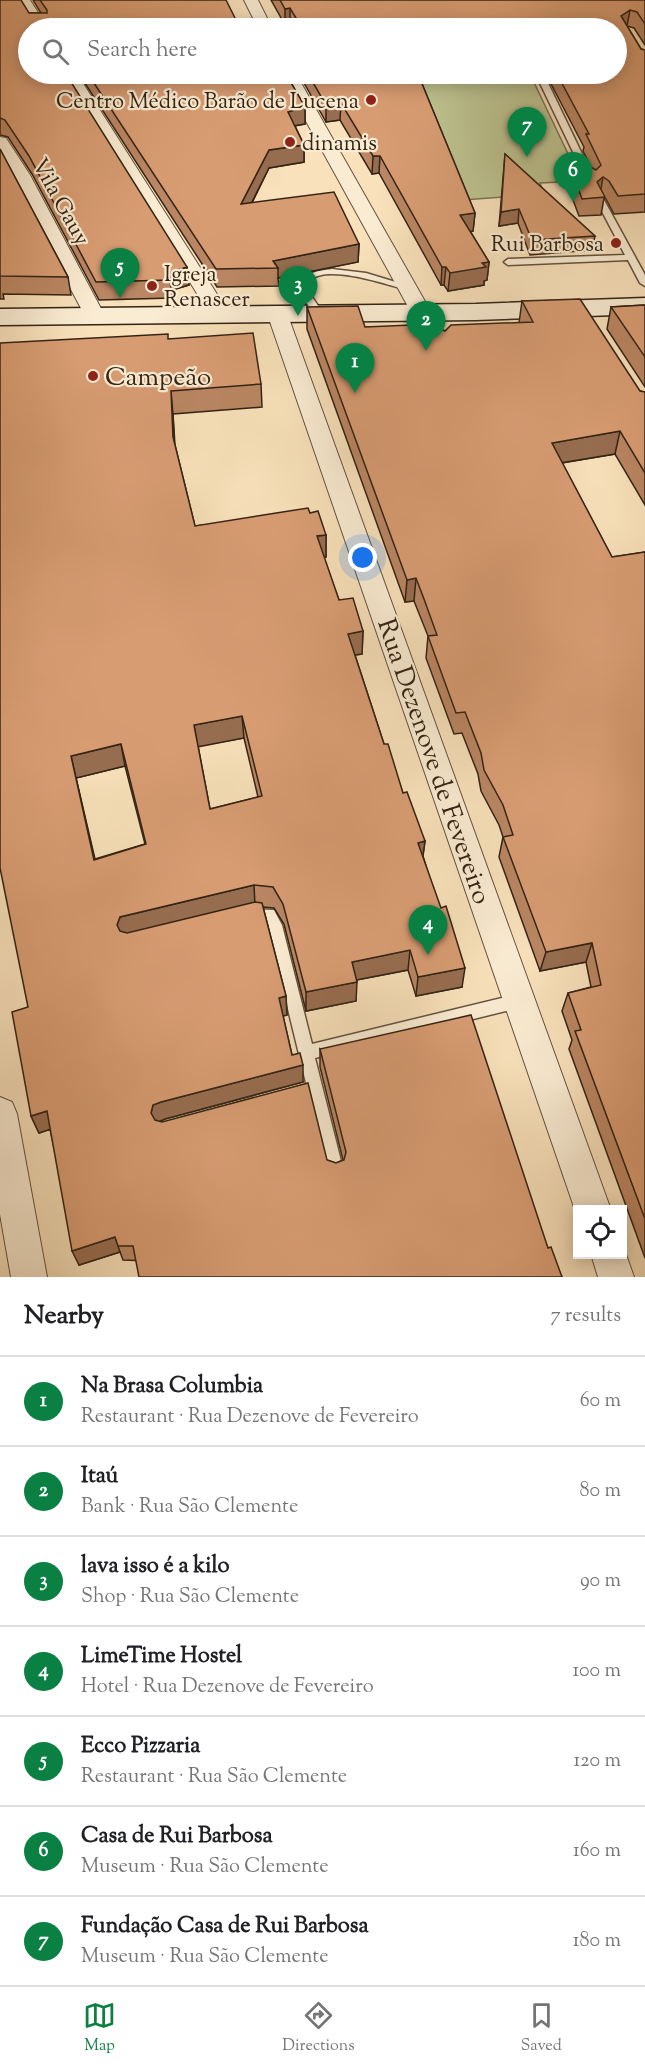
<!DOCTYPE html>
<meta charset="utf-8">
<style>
body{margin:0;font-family:"Sorts Mill Goudy",serif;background:#f6f6f6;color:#202124}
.controls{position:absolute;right:18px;bottom:18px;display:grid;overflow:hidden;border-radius:0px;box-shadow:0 3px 15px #0003}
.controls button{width:54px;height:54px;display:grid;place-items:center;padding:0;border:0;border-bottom:2px solid #e0e0e0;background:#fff;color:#202124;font:30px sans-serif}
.you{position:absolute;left:363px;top:558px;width:21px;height:21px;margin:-15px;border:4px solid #fff;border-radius:50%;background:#1a73e8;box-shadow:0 0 0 9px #1a73e833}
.badge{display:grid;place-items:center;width:39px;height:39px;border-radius:50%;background:#0b8043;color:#fff;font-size:20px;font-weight:700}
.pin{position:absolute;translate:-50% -50px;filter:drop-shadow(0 2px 3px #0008)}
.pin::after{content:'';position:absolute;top:32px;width:21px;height:18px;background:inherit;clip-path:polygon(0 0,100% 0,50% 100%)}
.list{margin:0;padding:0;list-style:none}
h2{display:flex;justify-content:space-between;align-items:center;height:78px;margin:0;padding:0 24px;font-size:26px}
h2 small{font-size:20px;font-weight:400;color:#757577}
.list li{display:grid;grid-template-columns:39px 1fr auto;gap:18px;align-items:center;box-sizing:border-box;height:90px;padding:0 24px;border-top:2px solid #e0e0e0}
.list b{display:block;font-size:22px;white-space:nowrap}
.list p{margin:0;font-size:20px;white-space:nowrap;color:#757577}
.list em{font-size:20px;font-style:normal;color:#757577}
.icon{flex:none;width:33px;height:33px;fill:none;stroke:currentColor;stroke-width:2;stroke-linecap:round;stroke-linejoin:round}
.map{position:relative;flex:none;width:645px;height:1277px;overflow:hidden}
.search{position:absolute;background:#fff;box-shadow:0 3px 15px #0003;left:18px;right:18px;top:18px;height:66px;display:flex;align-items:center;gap:15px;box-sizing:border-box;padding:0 21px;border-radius:33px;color:#757577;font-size:22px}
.sheet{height:708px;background:#fff}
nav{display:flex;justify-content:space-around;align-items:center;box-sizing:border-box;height:84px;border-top:2px solid #e0e0e0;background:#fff;font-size:16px;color:#757577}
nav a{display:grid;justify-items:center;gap:3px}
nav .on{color:#0b8043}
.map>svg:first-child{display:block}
.green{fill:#bdc390;stroke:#787352;stroke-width:1.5}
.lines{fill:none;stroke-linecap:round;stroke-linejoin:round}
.lane-casing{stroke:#64523e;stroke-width:3}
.street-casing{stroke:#64523e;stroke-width:2}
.secondary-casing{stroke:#332314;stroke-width:3}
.lane{fill:#faecd3;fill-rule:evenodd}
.street{fill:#faecd3;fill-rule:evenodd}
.secondary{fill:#faecd3;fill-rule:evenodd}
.wall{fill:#ba8663;stroke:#332314;stroke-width:1.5;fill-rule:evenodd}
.shaded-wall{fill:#976d50;stroke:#332314;stroke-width:1.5}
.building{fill:#d89c73;stroke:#332314;stroke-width:1.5;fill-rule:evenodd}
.poi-dot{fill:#8f2418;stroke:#faecd3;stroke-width:2}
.labels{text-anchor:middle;stroke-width:4.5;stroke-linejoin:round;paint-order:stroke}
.far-poi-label{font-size:22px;fill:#332314;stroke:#faecd3;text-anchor:end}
.far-street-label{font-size:22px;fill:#332314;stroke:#faecd3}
.poi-label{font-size:26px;fill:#332314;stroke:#faecd3;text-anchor:start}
.street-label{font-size:26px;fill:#332314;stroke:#faecd3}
</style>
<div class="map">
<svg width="645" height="1277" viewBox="0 0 645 1277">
<rect width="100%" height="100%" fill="#f8e1bb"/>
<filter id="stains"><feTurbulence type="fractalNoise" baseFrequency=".00333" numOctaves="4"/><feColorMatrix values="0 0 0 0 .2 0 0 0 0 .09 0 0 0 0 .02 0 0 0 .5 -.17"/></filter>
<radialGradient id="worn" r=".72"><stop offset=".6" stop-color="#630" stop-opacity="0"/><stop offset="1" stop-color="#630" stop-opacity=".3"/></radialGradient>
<!-- green -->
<path class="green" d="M411,74H530L581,181L540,183L544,194L463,200Z"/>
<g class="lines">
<defs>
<path id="lane" d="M541,81L548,83L594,179L593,181L586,179L540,83Z
M600,197L604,200L645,275V286L640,283L628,260L508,265L504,262L508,259L625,255L596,200Z
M332,269L366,273L412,287L407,290C386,284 328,264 310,280C310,280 306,287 306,288L323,313L318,316L315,315L296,288C305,273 315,271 332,269Z
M251,909L274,910L282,925L312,1044L518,994L523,996L525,1001L523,1006L518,1008L315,1058L343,1169L341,1175L335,1177L329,1175L327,1169L268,927L265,921L246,920L244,915L246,910Z"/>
<path id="street" d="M16,0H30L48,28H34Z
M244,0H258L272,28H258Z
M61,74H77L229,313L226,317H212L209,313Z
M280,74H296L431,312L428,316H414L411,312Z
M0,137L6,138L30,175L105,316L102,320H88L85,316L0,155Z
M277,307L284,309L287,313L611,1210H578V1215L575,1210L267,313L270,309Z
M0,1097L12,1102L17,1114L47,1277H11L0,1214Z
M622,1243L634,1277H598L591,1254H622Z"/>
<path id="secondary" d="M645,298V314L476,320L0,325V309L476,304Z"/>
</defs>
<!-- lane casing -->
<use href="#lane" class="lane-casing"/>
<!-- street casing -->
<use href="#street" class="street-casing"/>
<!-- secondary casing -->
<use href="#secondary" class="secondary-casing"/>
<!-- lane -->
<use href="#lane" class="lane"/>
<!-- street -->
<use href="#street" class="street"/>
<!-- secondary -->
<use href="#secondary" class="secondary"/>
</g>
<!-- wall -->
<path class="wall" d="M0,0L29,13H41L33,0H226L28,28L189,285L172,290V298L99,300L32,174L8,137L0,135Z
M271,0H645V45L634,28L627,26L641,49L645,50V212L614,214L606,199L604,198L601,215L579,216L567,184L570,166L591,167L583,151L584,147L550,82L544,74H616V28H293L290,24L285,25Z
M79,74H286L305,107V124L295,126L304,145V162L269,168L252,203L359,244L358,262L278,278L279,286L217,287Z
M299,74H418L475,213L473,231H470L489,262L487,280L484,281V285L448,291L444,285H441L379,173L372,174L340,120L326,122Z
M0,149L68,277L71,295L3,294L4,299H0Z
M505,154L595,236L592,250L530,255L518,223L499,226Z
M522,301L640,391L645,392V505L615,454L562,463L612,557L645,552V1258L569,1049L572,1040L562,1011L568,993L591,987L586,962L540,971L499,857L503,837L499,825L481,791L478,774L462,733L454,734L426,658L428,636L414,601L405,602L307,329V307L365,327L438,328L445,331L519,323Z
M645,305V387L607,329L611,307Z
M169,339L261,384L262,407L173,414L175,445L195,526L310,513L326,535V557L324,558L339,600L363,631L362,654L355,655L384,744L403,793L425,841L423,856L462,987L416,996L408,970L356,980V1001L306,1011L284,924L274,908L263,907L286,996L287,1015L283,1016L292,1055L303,1082L165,1119L159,1122L327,1160L336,1163L343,1160L320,1067V1049L548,1248L562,1277L123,1260L120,1252L79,1265L50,1129L39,1133L31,1116L28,1007ZM244,738L258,797L210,809L198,746ZM125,766L145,844L95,859L76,778Z"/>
<!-- shaded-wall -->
<path class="shaded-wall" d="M290,8V24L285,25V9Z
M630,10L627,26L621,16Z
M341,103L340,120L326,122V105Z
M305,107V124L293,126L288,112L291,109Z
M304,145V162L269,168L242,222L241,204L269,150Z
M373,156H380L379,173L372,174Z
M603,177L600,195L597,182Z
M519,209L518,223L499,226L501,212Z
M475,213L473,231L458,233L460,215Z
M359,244L358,262L278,278V268L273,261Z
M489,262L487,280L484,281V285L448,291L450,273L482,263Z
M187,267L189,285L172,290V298L170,280L171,272Z
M442,267H446L444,285H441Z
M171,391L173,414L175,460L173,437Z
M620,431L615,454L548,465L552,443Z
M326,535V557L317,559V536Z
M416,578L414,601L405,602L407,580Z
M363,631L362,654L347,656L348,634Z
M242,716L244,738L197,747L194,725Z
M121,744L125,766L76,778L99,880L71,756Z
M425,841L422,862L418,843Z
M254,885L255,906L122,945L117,925L120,917Z
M592,943L586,962L540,971L546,952Z
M410,950L408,970L351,981L352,962Z
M465,968L462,987L416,996L418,977Z
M357,982L356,1001L306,1011V992Z
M286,996L287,1015L280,1017L279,998Z
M303,1065V1082L165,1119L158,1122L156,1130L151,1113L153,1105L161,1102Z
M47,1111L54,1128L39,1133L31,1116Z
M115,1237L120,1252L79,1265L72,1251Z"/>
<!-- building -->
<path class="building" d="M0,0H21L29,13H47V10L40,0H226L240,28H28V74H66L187,267L171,272L170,280L96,282L29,156L5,120L0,118Z
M280,0H645V24L637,12L630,10L621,16L641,49L645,50V194L618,196L609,181L603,177L597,182L605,197L582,199L570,166L587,165L596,170L601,165L586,134H589L557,74H616V28H302L290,8L285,9Z
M88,74H286L305,107L291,109L292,111L288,112L304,145L269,150L241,204L334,192L359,244L273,261L278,268L216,269Z
M308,74H418L475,213L460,215L489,262L482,263L486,267L450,273L446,267H442L380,156H373L341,103L326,105Z
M0,149L68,277L0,276Z
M505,154L595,236L532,240L519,209L501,212Z
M580,299L640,391L645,392V473L620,431L552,443L612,557L645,552V1219L575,1031L581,1030L568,993L601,985L592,943L546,952L503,837L513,835L503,805L484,770L481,753L465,712L456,713L428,636L437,635L424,599L416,578L407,580L307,307L358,306L365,327L435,324L438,328L445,331L451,325L533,322L522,301Z
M645,305V357L611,307Z
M253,333L261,384L171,391L173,437L195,526L308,508L310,513L318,511L326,535L317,536L339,600L353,598L363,631L348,634L384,744H388L403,793L407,792L425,841L418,843L441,908L446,906L465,968L418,977L410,950L352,962L357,982L306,992L283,904L273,887L254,885L120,917L117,925L120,931L127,933L255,902L262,903L286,996L279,998L292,1055L300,1053L303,1065L161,1102L153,1105L151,1113L155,1120L162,1122L308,1083L327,1160L336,1163L344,1160L346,1152L320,1049L471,1015L548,1248L551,1247L562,1277H139L133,1246H118L115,1237L72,1251L47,1111L31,1116L12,1012L28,1007L0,868V343L168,334V339ZM242,716L262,796L210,809L194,725ZM121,744L146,844L94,860L71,756Z"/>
<!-- markers -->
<g class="poi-dot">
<circle cx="371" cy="100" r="6"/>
<circle cx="290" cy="142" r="6"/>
<circle cx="616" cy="243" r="6"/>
<circle cx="152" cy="286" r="6"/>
<circle cx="93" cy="376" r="6"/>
</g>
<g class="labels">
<!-- far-poi labels -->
<g class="far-poi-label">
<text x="359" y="108">Centro Médico Barão de Lucena</text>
<text x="302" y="150" text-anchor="start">dinamis</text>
<text x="604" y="251">Rui Barbosa</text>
<text x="164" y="281" text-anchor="start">Igreja<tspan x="164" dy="25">Renascer</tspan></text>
</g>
<!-- far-street labels -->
<g class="far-street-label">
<text transform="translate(62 201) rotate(61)" y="8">Vila Gauy</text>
</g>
<!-- poi labels -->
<g class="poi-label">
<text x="105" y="385">Campeão</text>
</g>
<!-- street labels -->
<g class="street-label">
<text transform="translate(435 761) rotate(71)" y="9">Rua Dezenove de Fevereiro</text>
</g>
</g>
<rect width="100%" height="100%" filter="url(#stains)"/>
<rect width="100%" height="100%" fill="url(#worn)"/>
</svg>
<div class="controls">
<button><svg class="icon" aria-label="locate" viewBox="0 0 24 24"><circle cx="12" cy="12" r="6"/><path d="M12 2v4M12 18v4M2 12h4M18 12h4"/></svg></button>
</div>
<div class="you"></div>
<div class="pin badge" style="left:355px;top:393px">1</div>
<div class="pin badge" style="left:426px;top:351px">2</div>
<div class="pin badge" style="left:298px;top:316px">3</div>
<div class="pin badge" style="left:428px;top:955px">4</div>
<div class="pin badge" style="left:120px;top:298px">5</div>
<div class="pin badge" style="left:573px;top:202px">6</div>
<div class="pin badge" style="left:527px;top:157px">7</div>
<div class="search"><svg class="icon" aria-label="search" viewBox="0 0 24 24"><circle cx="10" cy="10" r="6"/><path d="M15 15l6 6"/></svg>Search here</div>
</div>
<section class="sheet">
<h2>Nearby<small>7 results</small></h2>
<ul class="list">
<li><span class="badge">1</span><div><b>Na Brasa Columbia</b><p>Restaurant · Rua Dezenove de Fevereiro</p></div><em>60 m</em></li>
<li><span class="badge">2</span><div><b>Itaú</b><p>Bank · Rua São Clemente</p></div><em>80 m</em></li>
<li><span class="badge">3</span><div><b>lava isso é a kilo</b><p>Shop · Rua São Clemente</p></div><em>90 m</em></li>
<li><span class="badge">4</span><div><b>LimeTime Hostel</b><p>Hotel · Rua Dezenove de Fevereiro</p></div><em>100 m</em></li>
<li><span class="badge">5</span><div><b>Ecco Pizzaria</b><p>Restaurant · Rua São Clemente</p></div><em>120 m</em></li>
<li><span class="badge">6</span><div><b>Casa de Rui Barbosa</b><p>Museum · Rua São Clemente</p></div><em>160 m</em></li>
<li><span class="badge">7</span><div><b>Fundação Casa de Rui Barbosa</b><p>Museum · Rua São Clemente</p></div><em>180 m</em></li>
</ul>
</section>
<nav>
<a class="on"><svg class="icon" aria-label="map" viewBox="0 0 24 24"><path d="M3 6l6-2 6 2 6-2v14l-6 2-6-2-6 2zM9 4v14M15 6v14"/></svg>Map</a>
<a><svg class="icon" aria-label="directions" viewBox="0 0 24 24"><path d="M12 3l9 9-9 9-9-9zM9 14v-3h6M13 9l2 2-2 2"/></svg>Directions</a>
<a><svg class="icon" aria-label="saved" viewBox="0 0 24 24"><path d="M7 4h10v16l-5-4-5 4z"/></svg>Saved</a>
</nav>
